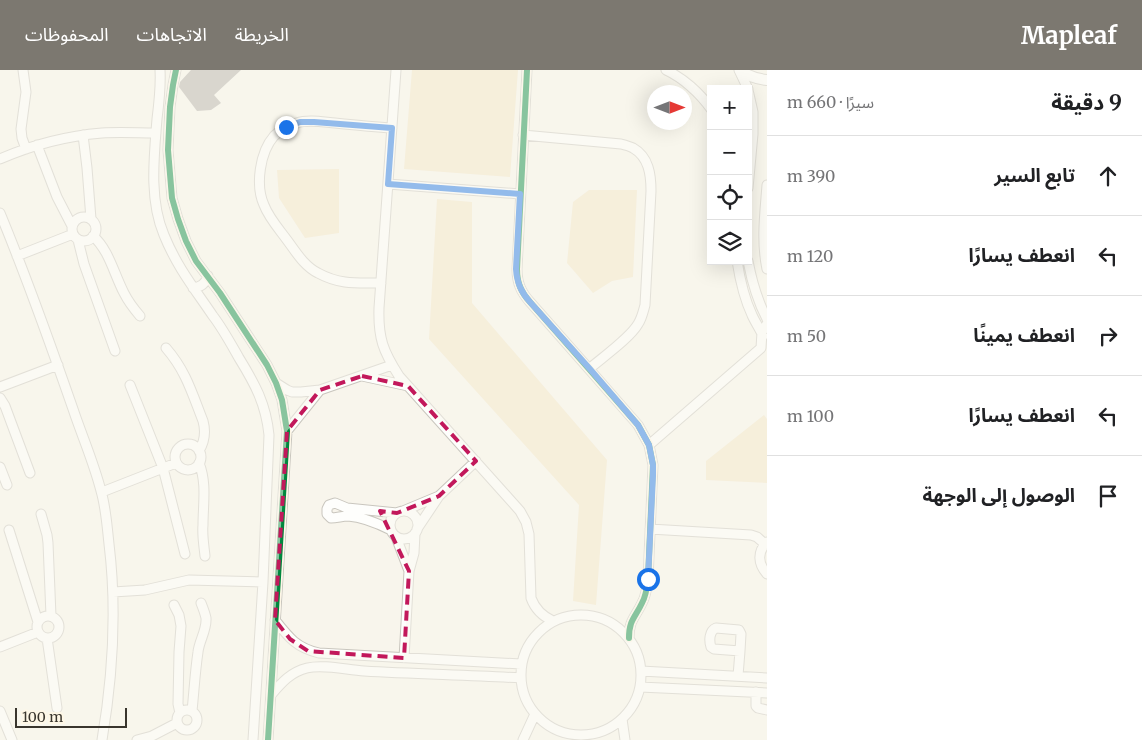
<!DOCTYPE html>
<html lang="ar">
<meta charset="utf-8">
<style>
body{margin:0;font-family:Merriweather,"Noto Sans Arabic",serif;background:#f2f2f2;color:#202124;direction:rtl}
.controls{position:absolute;right:15px;top:15px;display:grid;overflow:hidden;border-radius:0px;box-shadow:0 5px 20px #0002}
.controls button{width:45px;height:45px;display:grid;place-items:center;padding:0;border:0;border-bottom:1px solid #e0e0e0;background:#fff;color:#202124;font:25px sans-serif}
.compass{position:absolute;left:647px;top:15px;width:45px;height:45px;border-radius:50%;background:#fff;box-shadow:0 5px 20px #0002;rotate:90deg}
.scale{position:absolute;left:15px;bottom:12px;width:112px;box-sizing:border-box;padding-left:5px;border:2px solid #39352d;border-top:0;font-size:14px;line-height:18px;white-space:nowrap;color:#39352d;-webkit-text-stroke:4px #fef7e6;paint-order:stroke}
.stop{position:absolute;width:15px;height:15px;margin:-11px;border:4px solid #1a73e8;border-radius:50%;background:#fff}
.stop.end{background:#1a73e8;border-color:#fff;box-shadow:0 1px 5px #0008}
.list{margin:0;padding:0;list-style:none}
h2{display:flex;justify-content:space-between;align-items:center;height:65px;margin:0;padding:0 20px;font-size:21px}
h2 small{font-size:16px;font-weight:400;color:#757577}
.list li{display:grid;grid-template-columns:32px 1fr auto;gap:15px;align-items:center;box-sizing:border-box;height:80px;padding:0 20px;border-top:1px solid #e0e0e0}
.list b{display:block;font-size:19px;white-space:nowrap}
.list em{font-size:16px;font-style:normal;color:#757577}
.icon{flex:none;width:28px;height:28px;fill:none;stroke:currentColor;stroke-width:2;stroke-linecap:round;stroke-linejoin:round}
.map{position:relative;flex:none;width:767px;height:670px;overflow:hidden;direction:ltr}
header{display:flex;align-items:center;gap:30px;box-sizing:border-box;height:70px;padding:0 25px;background:#7c7870;color:#fff}
header strong{font-size:24px}
nav{display:flex;gap:28px;margin-inline-start:auto;font-size:18px}
main{display:flex}
aside{flex:1;background:#fff}
.map>svg:first-child{display:block}
.green{fill:#f3e6c6}
.building{fill:#b3b0a9}
.lines{fill:none;stroke-linecap:round;stroke-linejoin:round}
.minor-casing{stroke:#c9c6be;stroke-width:11}
.tertiary-casing{stroke:#c9c6be;stroke-width:12}
.minor{stroke:#fefefc;stroke-width:9}
.tertiary{stroke:#fefefc;stroke-width:10}
.cycleway-casing{stroke:#fef7e6;stroke-width:9}
.cycleway{stroke:#00873e;stroke-width:6}
.route{stroke:#1a73e8;stroke-width:6}
.marked{fill:none;stroke:#c2185b;stroke-width:4;stroke-dasharray:10 6;stroke-linejoin:round}
</style>
<header>
<strong>Mapleaf</strong>
<nav><a>الخريطة</a><a>الاتجاهات</a><a>المحفوظات</a></nav>
</header>
<main>
<aside>
<h2>9 دقيقة<small>سيرًا · 660 m</small></h2>
<ul class="list">
<li><svg class="icon" aria-label="ahead" viewBox="0 0 24 24"><path d="M12 20V5M6 11l6-6 6 6"/></svg><div><b>تابع السير</b></div><em>390 m</em></li>
<li><svg class="icon" aria-label="left" viewBox="0 0 24 24"><path d="M17 20v-9H6M10 6l-5 5 5 5"/></svg><div><b>انعطف يسارًا</b></div><em>120 m</em></li>
<li><svg class="icon" aria-label="right" viewBox="0 0 24 24"><path d="M7 20v-9h11M14 6l5 5-5 5"/></svg><div><b>انعطف يمينًا</b></div><em>50 m</em></li>
<li><svg class="icon" aria-label="left" viewBox="0 0 24 24"><path d="M17 20v-9H6M10 6l-5 5 5 5"/></svg><div><b>انعطف يسارًا</b></div><em>100 m</em></li>
<li><svg class="icon" aria-label="arrive" viewBox="0 0 24 24"><path d="M6 21V4h12l-3 4 3 4H6"/></svg><div><b>الوصول إلى الوجهة</b></div></li>
</ul>
</aside>
<div class="map">
<svg width="767" height="670" viewBox="0 0 767 670">
<rect width="100%" height="100%" fill="#f8f5ec"/>
<!-- green -->
<path class="green" d="M412,0H518L510,107L404,99Z
M339,99V163L305,168L279,128L277,100Z
M589,120H637L633,207L612,211L593,223L567,193L573,132Z
M437,129L472,132V233L607,390L596,535L573,531L579,435L429,269Z
M764,345L767,349V413L706,410V391Z"/>
<!-- building -->
<path class="building" d="M191,0H241L214,25L221,33L211,40L197,41L179,17L180,12Z"/>
<g class="lines">
<defs>
<path id="minor" d="M23,0L26,22L21,59L22,68L26,79
M160,0C161,16 159,33 157,49C154,87 149,130 164,165C177,197 194,218 213,246C223,259 231,274 239,288C255,314 266,334 269,365L263,512L253,670
M176,0L173,15L170,37L168,80L172,128L178,149L186,171L196,191L220,223L267,295L276,313L282,330L287,361L268,670
M396,0L379,238C378,268 383,281 399,306L520,441L526,452L529,464L531,528C535,539 542,546 553,551
M527,0L517,199C517,213 521,222 530,232L589,299L638,355L649,375L653,395L648,509C647,518 646,526 642,533C635,548 629,550 629,568
M666,0C683,8 700,23 711,39
M739,0L748,19
M748,20L753,42V64L748,118
M83,65L87,98L91,149
M523,65L621,74C625,75 629,76 633,78C649,87 651,105 651,121L645,235C643,242 642,248 638,254C630,268 603,287 589,299
M37,75L57,127L72,156
M0,89C32,75 66,66 102,63C120,62 138,63 156,63
M388,114L520,124
M767,115C765,142 761,171 767,199
M0,143C27,208 50,273 73,339C82,366 94,393 101,421C106,438 107,456 109,474C117,540 113,605 102,670
M72 159a12 12 0 1 1 24 0a12 12 0 1 1-24 0Z
M93,166C109,180 114,204 124,223C128,231 134,239 140,246
M78,170L84,194L115,281
M17,186L73,164
M737,191C740,210 744,228 752,245C755,252 760,259 763,266
M748,191C752,212 757,230 767,249
M381,213C357,213 340,215 318,203C304,196 296,182 287,170C279,159 269,148 264,135C255,115 260,82 274,66C280,60 289,56 297,53C308,49 323,52 335,53C354,55 373,57 392,58
M193,218C201,217 205,214 208,206
M166,278C186,301 192,323 203,351C206,362 205,371 199,381
M362,306L408,316
M276,313L287,320L292,322H301L320,320L392,295
M130,315L163,398L185,484
M0,317L58,295
M0,328L5,336L30,403
M287,361L320,320
M175 387a13 13 0 1 1 26 0a13 13 0 1 1-26 0Z
M649,375L761,278L762,262L767,254
M199,393C207,413 203,434 203,455C202,465 204,476 205,486
M0,397L7,415
M102,422L176,393
M403,441L439,426
M390 455a14 14 0 1 1 28 0a14 14 0 1 1-28 0Z
M41,444L47,465L48,473L51,546
M417,459L439,426L476,391
M650,459L751,465L757,467L765,474
M9,460L38,552
M391,460C377,453 363,447 348,446C342,446 337,448 331,448L327,444V439L329,435L335,433L347,438L397,443
M396,467L409,501
M767,472C757,482 758,494 767,504
M113,522L145,520L189,510L263,512
M174,535L179,545L181,556L179,582L178,634L180,643
M521 605a60 60 0 1 1 120 0a60 60 0 1 1-120 0Z
M37 557a11 11 0 1 1 22 0a11 11 0 1 1-22 0Z
M275,550C289,568 297,578 319,583L521,594
M716,558L739,560L741,564L740,581L714,579L711,577C709,571 709,561 716,558Z
M47,568L57,638
M0,577L38,562
M404,588L409,501L414,483L415,463
M641,601L767,608
M738,606L740,581
M640,617L767,623
M756,622V636L758,638L767,640
M271,625C282,612 291,602 307,598C324,594 347,600 364,601C416,604 468,605 521,608
M177 650a10 10 0 1 1 20 0a10 10 0 1 1-20 0Z
M0,641L12,670
M192,641C194,622 195,602 198,582C199,571 207,560 206,548C205,543 203,538 201,533
M622,649L625,670
M137,670L152,666L177,653
M523,670L535,644"/>
<path id="tertiary" d="M740,0C748,6 756,9 767,10"/>
</defs>
<!-- minor casing -->
<use href="#minor" class="minor-casing"/>
<!-- tertiary casing -->
<use href="#tertiary" class="tertiary-casing"/>
<!-- minor -->
<use href="#minor" class="minor"/>
<!-- tertiary -->
<use href="#tertiary" class="tertiary"/>
<defs>
<path id="cycleway" d="M176,0L173,15L170,37L168,80L172,128L178,149L186,171L196,191L220,223L267,295L276,313L282,330L287,361L268,670
M527,0L517,199C517,213 521,222 530,232L589,299L638,355L649,375L653,395L648,509C647,518 646,526 642,533C635,548 629,550 629,568"/>
</defs>
<!-- cycleway casing -->
<use href="#cycleway" class="cycleway-casing"/>
<!-- cycleway -->
<use href="#cycleway" class="cycleway"/>
</g>
<g class="lines">
<!-- route -->
<path class="route" d="M286,57L300,52H314L392,58L388,114L520,124L516,199C517,213 521,222 530,232L590,299L638,355L649,375L653,395V405L648,509"/>
</g>
<!-- marked area -->
<path d="M0 0H767V670H0ZM362,306L408,316L476,391L439,426L397,443L380,441L409,501L404,588L308,581L290,569L275,550L287,361L320,320Z" fill="#f8f5ec" fill-opacity=".55" fill-rule="evenodd"/>
<path class="marked" d="M362,306L408,316L476,391L439,426L397,443L380,441L409,501L404,588L308,581L290,569L275,550L287,361L320,320Z"/>
</svg>
<div class="controls">
<button>+</button>
<button>−</button>
<button><svg class="icon" aria-label="locate" viewBox="0 0 24 24"><circle cx="12" cy="12" r="6"/><path d="M12 2v4M12 18v4M2 12h4M18 12h4"/></svg></button>
<button><svg class="icon" aria-label="layers" viewBox="0 0 24 24"><path d="M12 4l9 5-9 5-9-5zM3 14l9 5 9-5"/></svg></button>
</div>
<svg class="compass" viewBox="-18 -18 36 36"><path d="M0-13l5 13h-10z" fill="#e53935"/><path d="M0 13l5-13h-10z" fill="#757577"/></svg>
<div class="scale">100 m</div>
<div class="stop" style="left:648px;top:509px"></div>
<div class="stop end" style="left:286px;top:57px"></div>
</div>
</main>
